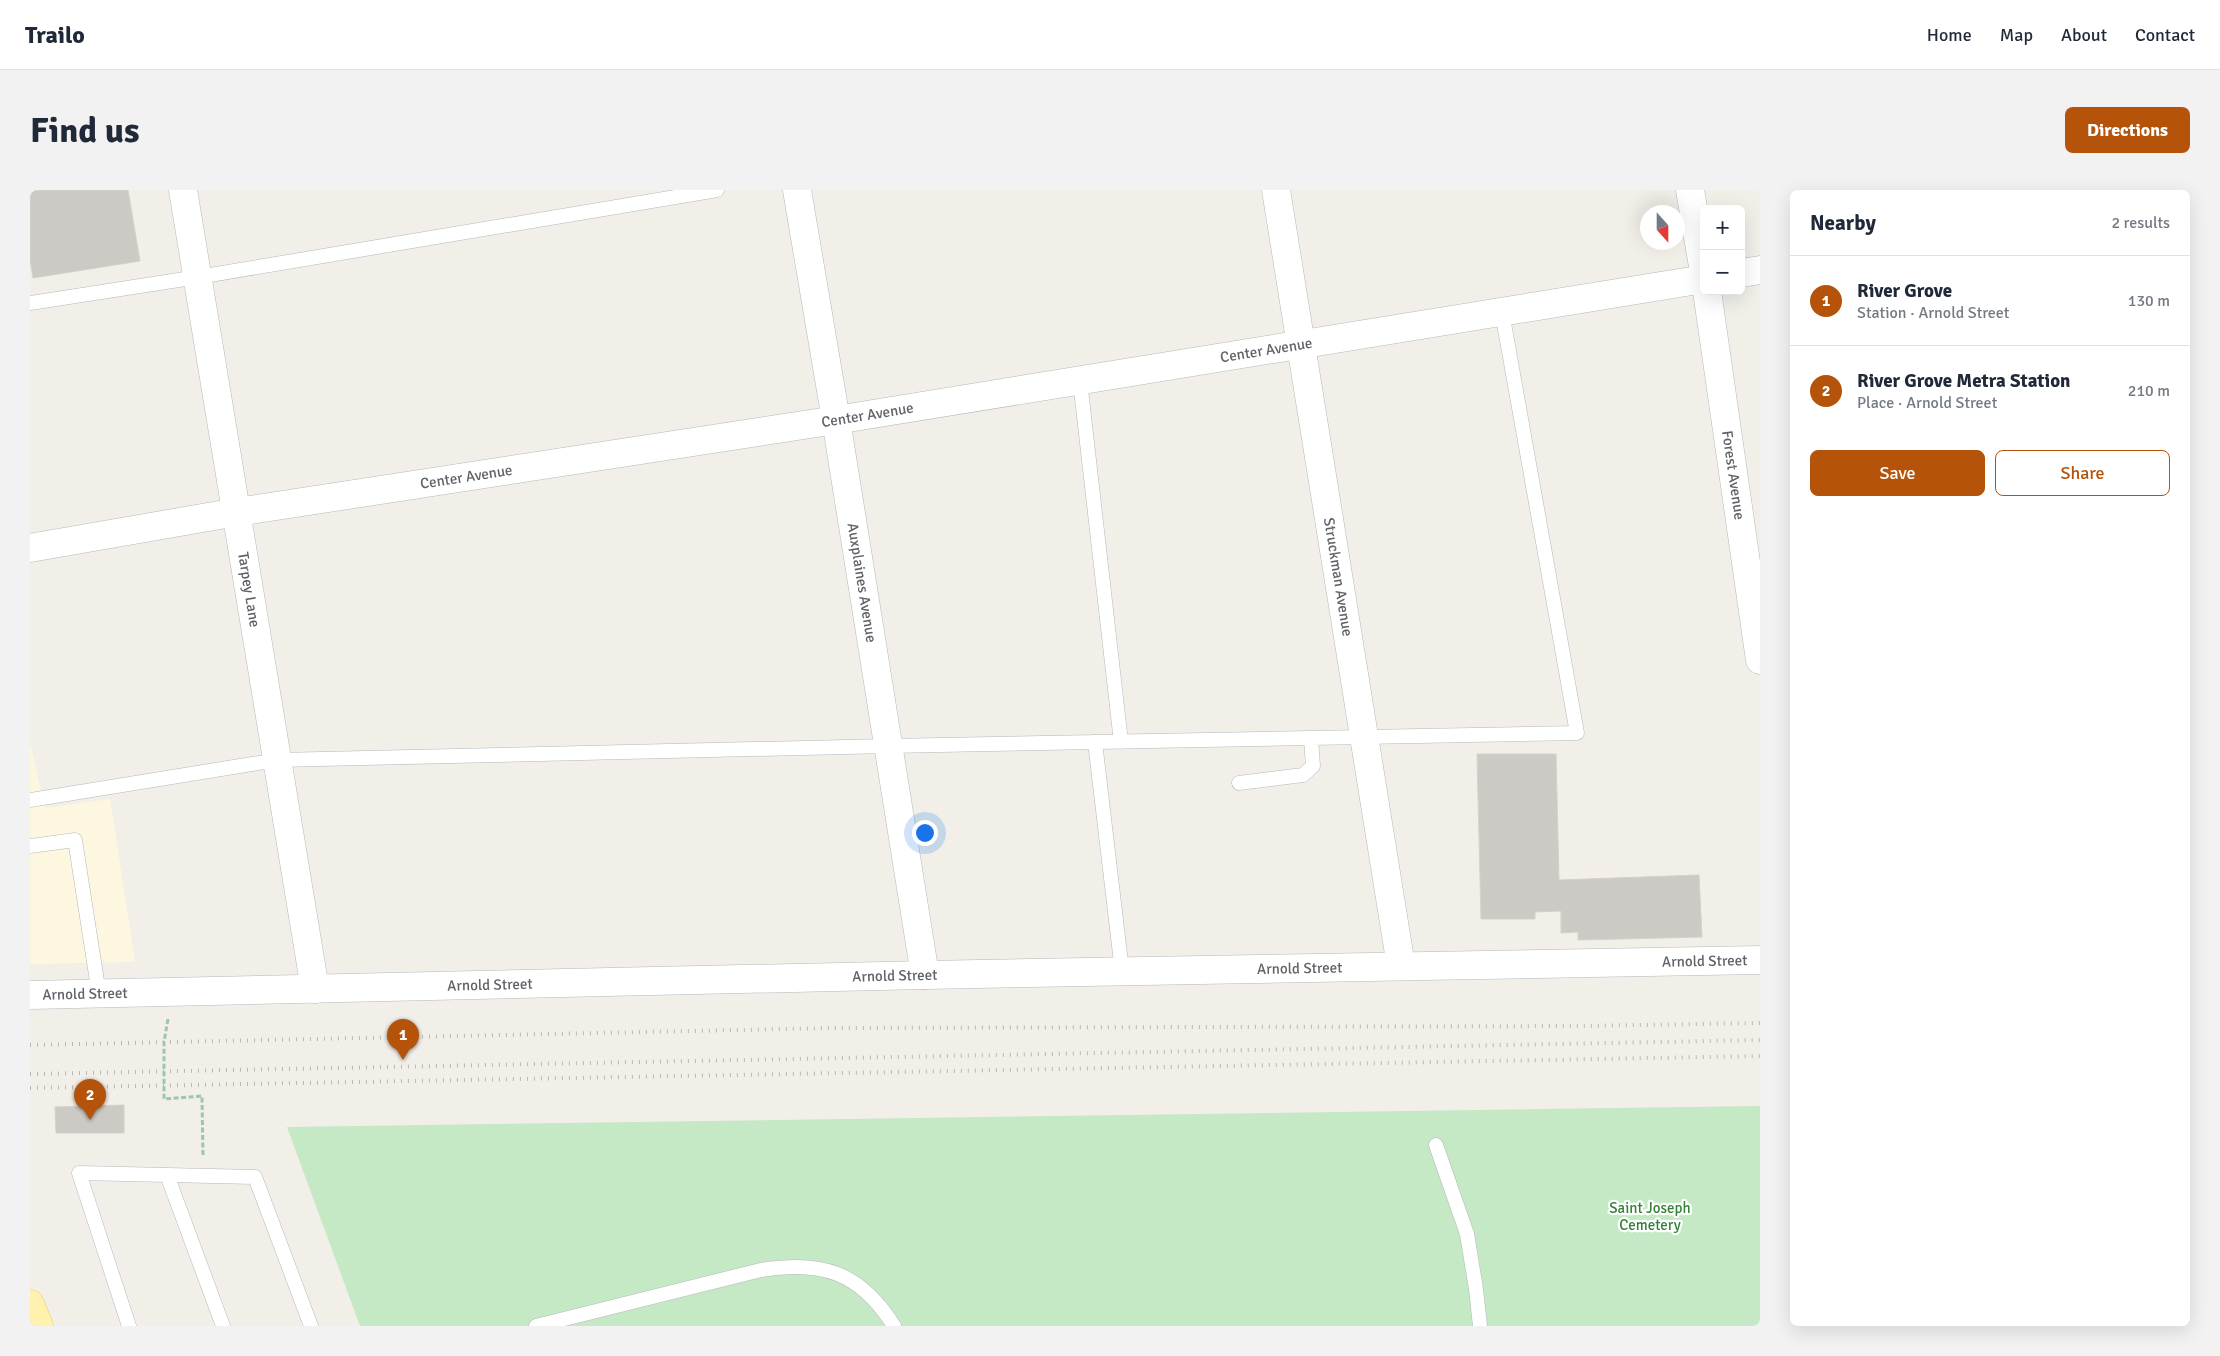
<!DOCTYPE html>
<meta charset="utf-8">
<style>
body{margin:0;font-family:Signika,sans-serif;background:#f2f2f3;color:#1f2937}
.controls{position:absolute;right:15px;top:15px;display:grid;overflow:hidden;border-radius:8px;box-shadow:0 5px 20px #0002}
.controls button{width:45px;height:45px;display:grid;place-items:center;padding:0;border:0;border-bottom:1px solid #e0e1e3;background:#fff;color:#1f2937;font:25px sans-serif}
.compass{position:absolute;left:1610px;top:15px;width:45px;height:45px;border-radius:50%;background:#fff;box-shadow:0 5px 20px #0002;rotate:159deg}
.you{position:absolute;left:894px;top:642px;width:18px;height:18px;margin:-12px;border:4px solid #fff;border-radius:50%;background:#1a73e8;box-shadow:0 0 0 8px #1a73e833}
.badge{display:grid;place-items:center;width:32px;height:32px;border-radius:50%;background:#b45309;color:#fff;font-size:16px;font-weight:700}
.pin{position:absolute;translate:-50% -41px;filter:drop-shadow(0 1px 2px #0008)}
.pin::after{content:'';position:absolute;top:26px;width:18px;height:15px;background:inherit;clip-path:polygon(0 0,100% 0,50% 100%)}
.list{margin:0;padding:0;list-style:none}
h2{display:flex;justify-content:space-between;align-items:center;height:65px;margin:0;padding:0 20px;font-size:21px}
h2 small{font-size:16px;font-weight:400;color:#747a83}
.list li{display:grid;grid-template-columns:32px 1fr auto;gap:15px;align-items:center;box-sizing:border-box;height:90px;padding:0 20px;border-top:1px solid #e0e1e3}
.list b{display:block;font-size:19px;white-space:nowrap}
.list p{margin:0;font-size:16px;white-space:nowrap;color:#747a83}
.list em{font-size:16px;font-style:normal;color:#747a83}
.actions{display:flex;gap:10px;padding:15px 20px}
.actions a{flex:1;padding:11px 0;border:1px solid #b45309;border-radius:8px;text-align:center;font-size:18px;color:#b45309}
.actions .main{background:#b45309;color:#fff}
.map{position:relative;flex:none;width:1730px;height:1136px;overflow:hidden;border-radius:8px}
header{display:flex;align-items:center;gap:30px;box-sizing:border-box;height:70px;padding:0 25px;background:#fff;border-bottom:1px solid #e0e1e3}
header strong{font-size:24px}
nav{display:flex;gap:28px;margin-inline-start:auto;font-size:18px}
.intro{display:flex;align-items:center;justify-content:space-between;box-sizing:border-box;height:120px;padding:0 30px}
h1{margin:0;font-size:35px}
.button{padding:12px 22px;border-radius:8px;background:#b45309;color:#fff;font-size:18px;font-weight:700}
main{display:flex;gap:30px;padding:0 30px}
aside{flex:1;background:#fff;border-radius:8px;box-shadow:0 5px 20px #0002}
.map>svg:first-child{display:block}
.commercial{fill:#fef7e0}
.green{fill:#c5e8c5}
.building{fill:#cccac5;stroke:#d6d1c6}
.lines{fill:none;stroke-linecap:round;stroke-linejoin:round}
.service-casing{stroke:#b5b8bc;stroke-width:15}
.minor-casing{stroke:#b5b8bc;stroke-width:29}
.primary-casing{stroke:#f2c960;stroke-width:29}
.path{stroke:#9cc7a9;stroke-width:3;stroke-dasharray:5 2.5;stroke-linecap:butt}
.service{stroke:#fff;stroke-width:14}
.minor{stroke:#fff;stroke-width:28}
.primary{stroke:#fff2af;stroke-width:28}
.rail{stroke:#b6b7b8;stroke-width:4;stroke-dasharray:1 6;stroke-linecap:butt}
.labels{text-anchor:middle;stroke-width:4.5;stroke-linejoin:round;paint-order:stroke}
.street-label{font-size:15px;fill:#5f6368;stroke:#fff}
.park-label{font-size:15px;fill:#348238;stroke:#fff}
</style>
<header>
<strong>Trailo</strong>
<nav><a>Home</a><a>Map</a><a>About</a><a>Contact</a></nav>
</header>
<div class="intro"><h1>Find us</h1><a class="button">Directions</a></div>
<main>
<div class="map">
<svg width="1730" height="1136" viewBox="0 0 1730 1136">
<rect width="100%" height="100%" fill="#f1efe8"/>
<!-- commercial -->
<path class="commercial" d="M0,553L15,618L80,609L105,772L0,774Z"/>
<!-- green -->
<path class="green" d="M1730,916V1136H330L257,937Z"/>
<!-- building -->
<path class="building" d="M0,0H98L110,71L3,88L0,69Z
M1447,564H1526L1529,690L1669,685L1672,747L1548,750V742L1531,743V721L1505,722V729H1451Z
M94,915V943H26L25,917Z"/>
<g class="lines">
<defs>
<path id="service" d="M0,113L168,87L687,0
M1050,191L1091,552
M1065,552L1092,781
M1209,593L1273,585L1283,576L1281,548
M0,610L247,570L858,556L1547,543L1472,122
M0,656L45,650L69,804
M1406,955L1437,1044L1446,1099L1450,1136
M137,985L193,1136
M99,1136L49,983L225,987L281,1136
M506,1136L731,1080C792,1070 830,1082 864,1136"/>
<g id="minor">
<path id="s1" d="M153,0L285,799"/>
<path id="s2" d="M767,0L806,230L895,785"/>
<path id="s3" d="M1246,0L1371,776"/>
<path d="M1660,0L1674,82"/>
<path d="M1711,83L1730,80"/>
<path id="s4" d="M1677,101L1730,470"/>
<path id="s5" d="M0,358L207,322L806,230L1674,89"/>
<path id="s6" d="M0,805L895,785L1730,770"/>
</g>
<path id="primary" d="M0,1114L9,1136"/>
</defs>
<!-- service casing -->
<use href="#service" class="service-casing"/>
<!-- minor casing -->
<use href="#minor" class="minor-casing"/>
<!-- primary casing -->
<use href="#primary" class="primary-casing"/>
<!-- path -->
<path class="path" d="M138,829L134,852V909L172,906L173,966"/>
<!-- service -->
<use href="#service" class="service"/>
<!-- minor -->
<use href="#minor" class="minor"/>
<!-- primary -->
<use href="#primary" class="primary"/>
<!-- rail -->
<path class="rail" d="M0,855L804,838L1549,836L1730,833
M0,884L1730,850
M0,898L1730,866"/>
</g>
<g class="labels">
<!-- street labels -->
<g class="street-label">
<text dy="5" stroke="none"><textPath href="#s5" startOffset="1252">Center Avenue</textPath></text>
<text dy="5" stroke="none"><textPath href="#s5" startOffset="848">Center Avenue</textPath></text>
<text dy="5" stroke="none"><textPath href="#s4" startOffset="186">Forest Avenue</textPath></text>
<text dy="5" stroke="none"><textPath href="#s5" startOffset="442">Center Avenue</textPath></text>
<text dy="5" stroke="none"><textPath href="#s3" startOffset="392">Struckman Avenue</textPath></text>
<text dy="5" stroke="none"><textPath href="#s2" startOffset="398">Auxplaines Avenue</textPath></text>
<text dy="5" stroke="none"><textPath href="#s1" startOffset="405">Tarpey Lane</textPath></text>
<text dy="5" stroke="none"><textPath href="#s6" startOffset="1675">Arnold Street</textPath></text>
<text dy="5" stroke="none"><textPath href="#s6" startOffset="1270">Arnold Street</textPath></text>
<text dy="5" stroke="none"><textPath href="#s6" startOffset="865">Arnold Street</textPath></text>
<text dy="5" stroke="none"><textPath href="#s6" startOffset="460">Arnold Street</textPath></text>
<text dy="5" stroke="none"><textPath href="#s6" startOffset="55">Arnold Street</textPath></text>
</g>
<!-- park labels -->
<g class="park-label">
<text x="1620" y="1023">Saint Joseph<tspan x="1620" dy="17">Cemetery</tspan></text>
</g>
</g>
</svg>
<div class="controls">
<button>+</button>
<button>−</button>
</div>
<svg class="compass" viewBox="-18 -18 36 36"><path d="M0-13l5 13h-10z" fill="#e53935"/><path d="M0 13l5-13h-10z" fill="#747a83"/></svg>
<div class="you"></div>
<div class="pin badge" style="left:373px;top:870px">1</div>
<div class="pin badge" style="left:60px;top:930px">2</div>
</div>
<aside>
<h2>Nearby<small>2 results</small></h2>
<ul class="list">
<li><span class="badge">1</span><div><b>River Grove</b><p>Station · Arnold Street</p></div><em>130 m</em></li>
<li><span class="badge">2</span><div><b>River Grove Metra Station</b><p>Place · Arnold Street</p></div><em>210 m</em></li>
</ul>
<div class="actions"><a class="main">Save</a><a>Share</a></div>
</aside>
</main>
